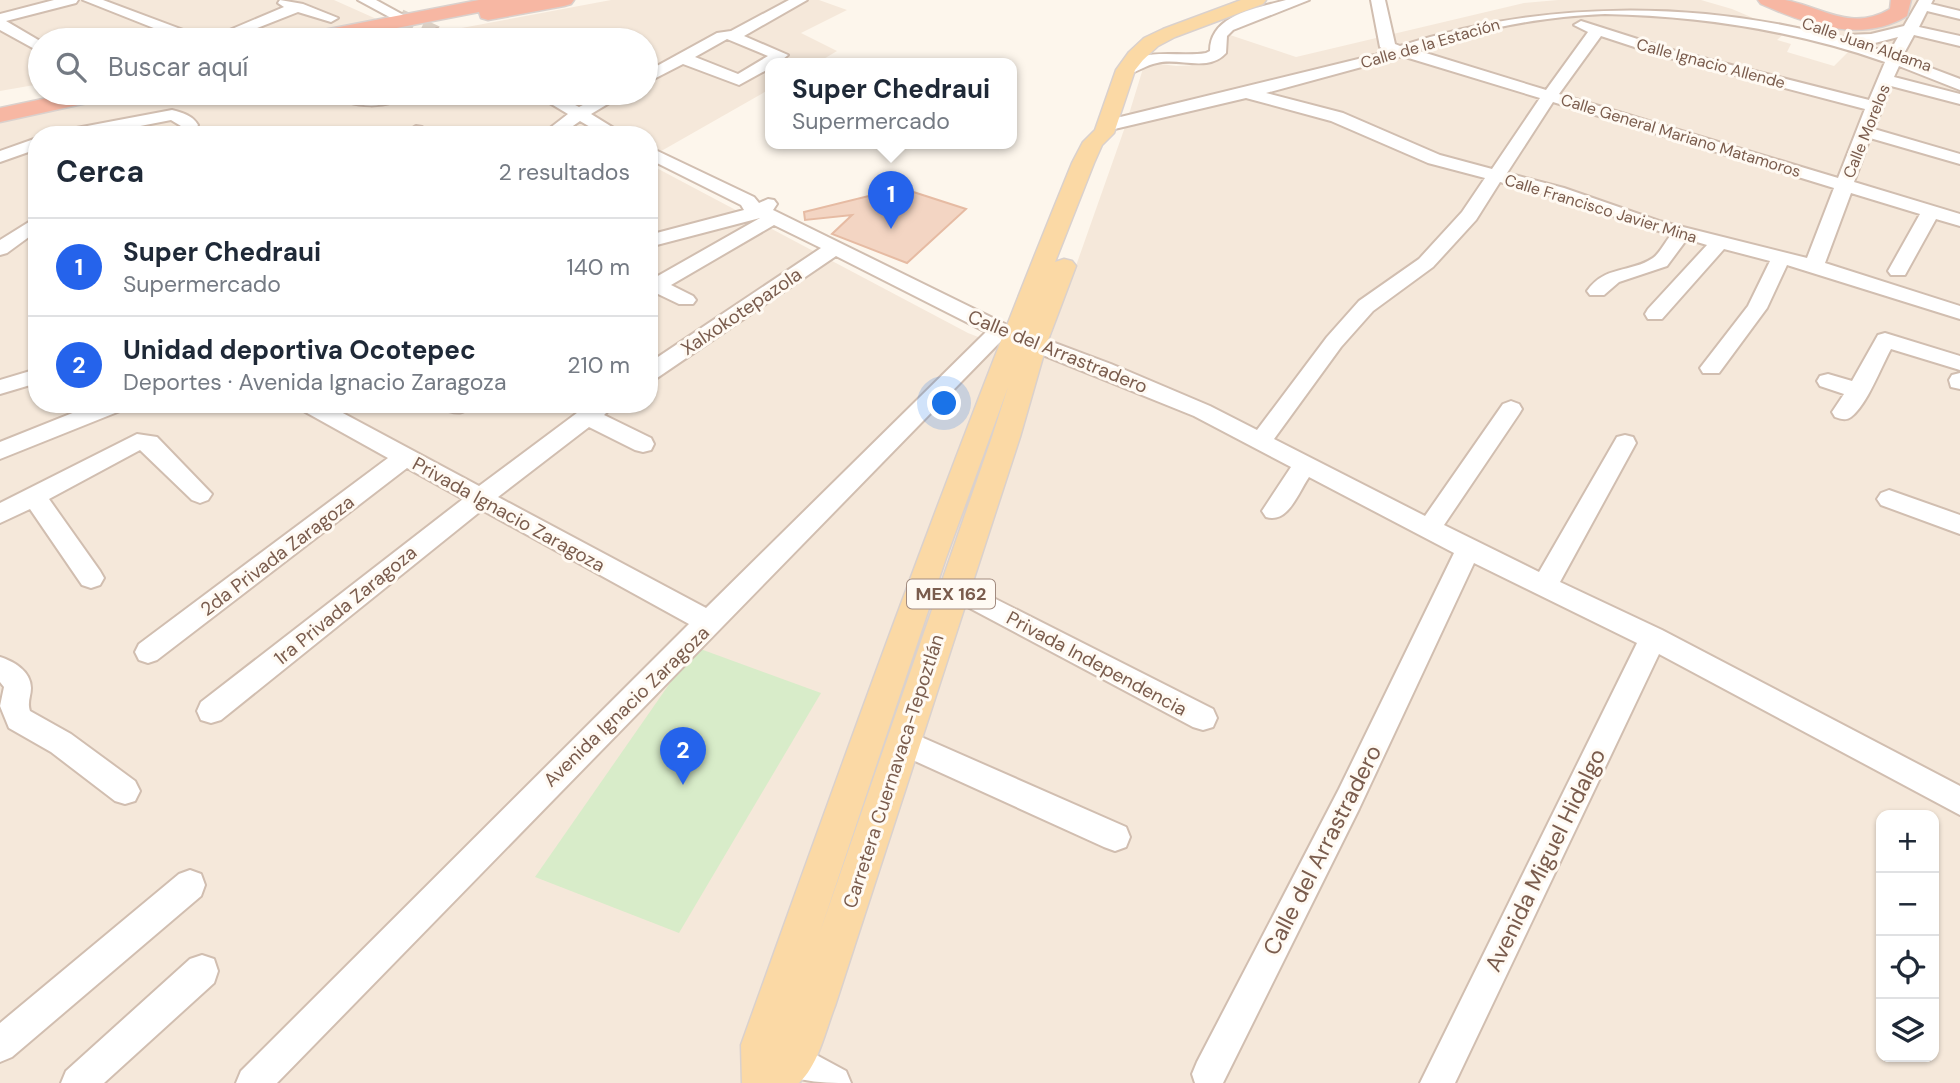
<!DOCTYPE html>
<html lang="es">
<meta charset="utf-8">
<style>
body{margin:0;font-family:"DM Sans",sans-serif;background:#f6f6f7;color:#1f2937}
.controls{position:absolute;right:21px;bottom:21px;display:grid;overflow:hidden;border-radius:14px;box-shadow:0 2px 5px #0004}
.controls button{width:63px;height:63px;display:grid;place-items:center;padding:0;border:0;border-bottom:2px solid #e0e1e3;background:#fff;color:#1f2937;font:35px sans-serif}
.you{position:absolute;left:945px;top:404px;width:24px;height:24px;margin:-18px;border:5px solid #fff;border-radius:50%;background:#1a73e8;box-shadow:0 0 0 10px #1a73e833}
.badge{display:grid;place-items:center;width:46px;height:46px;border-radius:50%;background:#2563eb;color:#fff;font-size:23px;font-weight:700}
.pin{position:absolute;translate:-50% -58px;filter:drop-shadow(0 2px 4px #0008)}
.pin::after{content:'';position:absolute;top:37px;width:24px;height:21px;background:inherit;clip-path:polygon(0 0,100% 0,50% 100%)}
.popup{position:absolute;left:765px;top:58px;width:252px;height:91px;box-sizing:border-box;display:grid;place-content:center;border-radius:14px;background:#fff;filter:drop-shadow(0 2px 5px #0005);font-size:23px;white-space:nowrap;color:#747a83}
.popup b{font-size:26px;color:#1f2937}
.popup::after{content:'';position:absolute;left:50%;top:100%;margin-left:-14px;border:14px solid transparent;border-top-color:#fff}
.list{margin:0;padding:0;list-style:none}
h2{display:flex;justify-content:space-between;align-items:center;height:91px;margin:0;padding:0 28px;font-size:30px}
h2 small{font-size:23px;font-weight:400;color:#747a83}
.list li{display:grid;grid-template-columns:46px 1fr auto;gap:21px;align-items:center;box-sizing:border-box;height:98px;padding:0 28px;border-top:2px solid #e0e1e3}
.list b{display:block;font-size:26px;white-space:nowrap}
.list p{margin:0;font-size:23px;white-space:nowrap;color:#747a83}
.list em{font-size:23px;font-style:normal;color:#747a83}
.icon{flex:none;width:38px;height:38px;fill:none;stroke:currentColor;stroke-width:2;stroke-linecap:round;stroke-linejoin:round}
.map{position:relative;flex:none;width:1960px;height:1083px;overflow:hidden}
.search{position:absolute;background:#fff;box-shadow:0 2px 5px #0004;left:28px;top:28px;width:630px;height:77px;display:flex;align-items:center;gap:18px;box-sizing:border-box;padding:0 24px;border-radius:38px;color:#747a83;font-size:26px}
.panel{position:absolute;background:#fff;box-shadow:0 2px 5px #0004;left:28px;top:126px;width:630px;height:287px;border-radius:28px}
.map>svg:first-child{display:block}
.residential{fill:#f5e8da;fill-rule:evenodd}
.green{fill:#d8ecc9}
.building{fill:#f3d5c3;stroke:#e6bba3;stroke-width:2}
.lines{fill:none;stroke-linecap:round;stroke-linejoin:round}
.minor-tunnel{stroke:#dcd0c4;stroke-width:16;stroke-dasharray:16 8;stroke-linecap:butt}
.minor-casing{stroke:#d1beb0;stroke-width:4}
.major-casing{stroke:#dad1cd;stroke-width:3}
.highway-casing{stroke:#dad1cd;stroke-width:3}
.minor{fill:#fff;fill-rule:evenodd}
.major{fill:#fbd9a5;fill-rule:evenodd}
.highway{fill:#f7b7a3;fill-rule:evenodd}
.labels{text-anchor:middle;stroke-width:6;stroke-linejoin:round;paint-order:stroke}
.far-street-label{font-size:16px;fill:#7a5c4d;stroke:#fffaf3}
.shield{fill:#fffaf3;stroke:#a28b7f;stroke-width:2}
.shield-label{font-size:18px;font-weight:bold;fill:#7a5c4d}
.street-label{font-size:19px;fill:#7a5c4d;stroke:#fffaf3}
.near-street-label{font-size:23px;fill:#7a5c4d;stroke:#fffaf3}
</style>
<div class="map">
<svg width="1960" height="1083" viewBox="0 0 1960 1083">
<rect width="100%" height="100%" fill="#fdf6ec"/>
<!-- residential -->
<path class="residential" d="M0,0H334L381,21L277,40H40V84L0,91Z
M611,0H819L847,10L801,33L837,51L817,63H770V89L649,158V135H37V404H649V164L968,333L1042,362L1125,127L1145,62L1176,66L1200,65L1217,58L1221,32L1296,57L1524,3L1558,0H1701L1732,9L1786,32L1777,40L1791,44L1787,52L1834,66L1849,51L1806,38L1817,24L1861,29L1884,26L1896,20L1904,0H1960V1083H0V122L140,93H646V40H397ZM1881,815H1934V1057H1881Z"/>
<!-- green -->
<path class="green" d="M695,647L821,693L679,933L535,877Z"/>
<!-- building -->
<path class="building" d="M901,188L966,209L907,263L832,234L852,215L805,220L804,212Z"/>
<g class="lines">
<!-- minor-tunnel -->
<path class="minor-tunnel" d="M400,17L437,34"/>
<defs>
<path id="minor" d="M54,0H78L76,3L6,21L40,41V52L0,30V14Z
M83,0H103L202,37L205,40H184Z
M280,0L303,4L338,18L331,22L298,12L227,40H206L284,7L278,3Z
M358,0H376L407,17L405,20H395Z
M789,0H807L744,36L788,55L778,63H770V68L739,85L683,64L646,83V72L717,33L731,31ZM727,39L768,56L738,74L695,57Z
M1286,0H1309L1233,30L1227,36L1226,53C1208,73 1179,57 1157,63C1146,65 1137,72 1126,75L1118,70C1142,45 1177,58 1206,53L1210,51C1210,14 1258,8 1286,0Z
M1371,0H1385L1395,44L1400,46C1544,0 1698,0 1844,39L1846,35L1871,34L1904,26L1919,0H1933L1931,4L1960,11V19L1927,11L1919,27L1960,36V46L1914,35L1902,57L1960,79V90L1899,66L1894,77L1960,94V104L1891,86L1874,129L1960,154V164L1870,138L1854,182L1960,214V226L1936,219L1905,275H1891L1888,271L1920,214L1851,193L1825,263L1960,306V319L1787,265L1767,308L1719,373H1703L1700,368L1748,306L1770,261L1724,249L1662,319H1648L1645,314L1648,309L1707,245L1687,239L1667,266L1619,282L1604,295H1590L1587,291C1605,265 1631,273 1653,258C1660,253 1665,242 1671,235L1552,196L1500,182L1476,220L1433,267L1373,311L1341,347L1274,439L1425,516L1503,404L1511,401L1519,404L1522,409L1519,414L1444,525L1539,572L1617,437L1625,435L1633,437L1636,443L1560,582L1662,630L1960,786V815L1659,654L1455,1083H1420L1637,643L1474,563L1359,809L1223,1083H1195L1192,1074L1197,1062L1339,789L1454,553L1309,477C1298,493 1288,524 1266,517L1262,511L1291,467L1194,416L1003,339L277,1083H236L241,1071L689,624L482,510L221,720L211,723L201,720L197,711L201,702L463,499L407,468L157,660L148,663L139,660L135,652L139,644L388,458L300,409L297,404H326L479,486L589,404H615L604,415L651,438L654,444L651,450L643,452L635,450L589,427L498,497L706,608L986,332L836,256L657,378L649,380V363L821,248L774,225L671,285L693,296L696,300L693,304H679L656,293L649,295V281L760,218L649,247V235L744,210L741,205L649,159V147L754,197L759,203L768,199L774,200L777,204L773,210L1007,325L1111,364L1210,406L1257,430L1327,337L1359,301L1419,259L1462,212L1485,178L1428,163L1331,121L1246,98L1106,131L1098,126L1100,122L1387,52L1380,47ZM1605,14C1701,16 1793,30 1885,62L1869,100L1672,50L1581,21L1574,25L1588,32L1546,90L1416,50C1480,29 1536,17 1605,14ZM1601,36L1662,56L1865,109L1838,178L1559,94ZM1898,37L1889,53L1858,43L1871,44ZM1402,56L1540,98L1492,169L1440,155L1343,113L1266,93ZM1553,102L1834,188L1807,258L1659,221L1564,188L1507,173Z
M437,29L458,40C448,41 436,42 429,34Z
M332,93H409C393,110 348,109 332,93Z
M533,93H552L579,107L606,93H626L591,114L625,135H604L580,121L560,135H541L568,114Z
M172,110C183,113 192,115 198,125L192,135H175L181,126L171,120L94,135H58L66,130Z
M416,126L422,127L428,135H410L408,131Z
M37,138V149L0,162V151Z
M37,217V231L7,253L0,255V240Z
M1885,333L1960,356V370L1891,349C1881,367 1867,405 1851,417C1846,421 1840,419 1835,417L1832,412L1844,394L1820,386L1817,381L1820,376L1828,374L1852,381L1878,335Z
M37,369V383L0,394V380Z
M1960,373V389L1951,387L1949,380L1952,375Z
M95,404H128L125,409L0,459V442Z
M447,404H471C466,413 459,414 449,411Z
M137,434L157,437L212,494L208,500L200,503L192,500L140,450L49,499L100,571L104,578L100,585L91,588L82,585L30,509L0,523V503Z
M1889,490L1960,515V534L1881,505L1877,499L1881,493Z
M954,578L1213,709L1217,718L1213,727L1203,730L1193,727L945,595L941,588L945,581Z
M0,657C13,661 31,671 31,688C31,696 27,702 30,711L71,734L135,781L140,791L135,801L125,804L115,801L51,752L9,728L0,706L4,687L0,682Z
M903,729L1126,827L1130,837L1126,847L1115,851L1104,847L893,751L889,742L893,733Z
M190,870L201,874L205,885L201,896L12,1057L0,1062V1023L179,874Z
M202,955L214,959L218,971L214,983L104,1083H61L66,1071L190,959Z
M783,1037L846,1071L851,1083C820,1083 780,1083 766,1054L771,1042Z"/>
<path id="major" d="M1241,0H1266L1263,4L1175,37L1158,46L1143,60L1135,70L1114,133L1102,145L1094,163L1055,262L1064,259L1072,261L1076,266L1047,343L1020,437L835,1006C825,1031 819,1064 799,1083H742L741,1045C847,749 953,454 1072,163L1083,142L1095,130L1116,70L1129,52L1144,38L1163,29ZM1008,387L992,437L820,932L946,558Z"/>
<path id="highway" d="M479,0H574L571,4L564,6L488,20L481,18L479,12L335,40H292L295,35L303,34Z
M1758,0C1766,0 1777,0 1785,0C1822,7 1851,32 1890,9L1891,0H1911L1907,16C1861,44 1806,24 1761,4Z
M71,93H114L110,98L0,122V108Z"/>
</defs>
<!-- minor casing -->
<use href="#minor" class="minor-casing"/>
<!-- major casing -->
<use href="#major" class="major-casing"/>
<!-- highway casing -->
<use href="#highway" class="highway-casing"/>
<!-- minor -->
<use href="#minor" class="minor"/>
<!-- major -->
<use href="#major" class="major"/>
<!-- highway -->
<use href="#highway" class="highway"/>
</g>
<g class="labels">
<!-- far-street labels -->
<g class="far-street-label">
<text transform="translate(1430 43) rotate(-16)" y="6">Calle de la Estación</text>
<text transform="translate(1867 44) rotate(19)" y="6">Calle Juan Aldama</text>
<text transform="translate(1711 63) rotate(15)" y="6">Calle Ignacio Allende</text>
<text transform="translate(1866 131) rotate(-68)" y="6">Calle Morelos</text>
<text transform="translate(1681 135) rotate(17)" y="6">Calle General Mariano Matamoros</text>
<text transform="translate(1601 208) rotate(17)" y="6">Calle Francisco Javier Mina</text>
</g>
<!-- shield labels -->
<rect class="shield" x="907" y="579.5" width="88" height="29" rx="5"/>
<g class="shield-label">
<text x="951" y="600">MEX 162</text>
</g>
<!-- street labels -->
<g class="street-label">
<text transform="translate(741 311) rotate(-34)" y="7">Xalxokotepazola</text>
<text transform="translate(1058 351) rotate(22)" y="7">Calle del Arrastradero</text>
<text transform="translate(509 514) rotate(29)" y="7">Privada Ignacio Zaragoza</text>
<text transform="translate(277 555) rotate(-37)" y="7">2da Privada Zaragoza</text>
<text transform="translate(345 605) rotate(-39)" y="7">1ra Privada Zaragoza</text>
<text transform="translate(1097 663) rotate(28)" y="7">Privada Independencia</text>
<text transform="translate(626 706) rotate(-44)" y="7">Avenida Ignacio Zaragoza</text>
<text transform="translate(893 771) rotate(-72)" y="7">Carretera Cuernavaca-Tepoztlán</text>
</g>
<!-- near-street labels -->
<g class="near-street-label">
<text transform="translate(1322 850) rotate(-63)" y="8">Calle del Arrastradero</text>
<text transform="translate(1545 860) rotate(-64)" y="8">Avenida Miguel Hidalgo</text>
</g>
</g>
</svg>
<div class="controls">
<button>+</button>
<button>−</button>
<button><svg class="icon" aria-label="locate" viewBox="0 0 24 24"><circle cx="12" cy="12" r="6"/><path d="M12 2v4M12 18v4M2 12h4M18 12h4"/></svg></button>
<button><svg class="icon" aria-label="layers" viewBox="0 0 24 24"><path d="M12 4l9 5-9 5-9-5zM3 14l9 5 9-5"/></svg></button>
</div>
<div class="you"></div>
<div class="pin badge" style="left:891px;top:229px">1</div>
<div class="popup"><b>Super Chedraui</b>Supermercado</div>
<div class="pin badge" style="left:683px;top:785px">2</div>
<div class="search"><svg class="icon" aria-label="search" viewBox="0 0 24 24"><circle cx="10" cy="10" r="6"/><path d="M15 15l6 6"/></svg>Buscar aquí</div>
<section class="panel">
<h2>Cerca<small>2 resultados</small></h2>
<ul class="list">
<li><span class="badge">1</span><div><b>Super Chedraui</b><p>Supermercado</p></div><em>140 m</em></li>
<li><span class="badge">2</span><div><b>Unidad deportiva Ocotepec</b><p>Deportes · Avenida Ignacio Zaragoza</p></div><em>210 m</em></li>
</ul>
</section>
</div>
